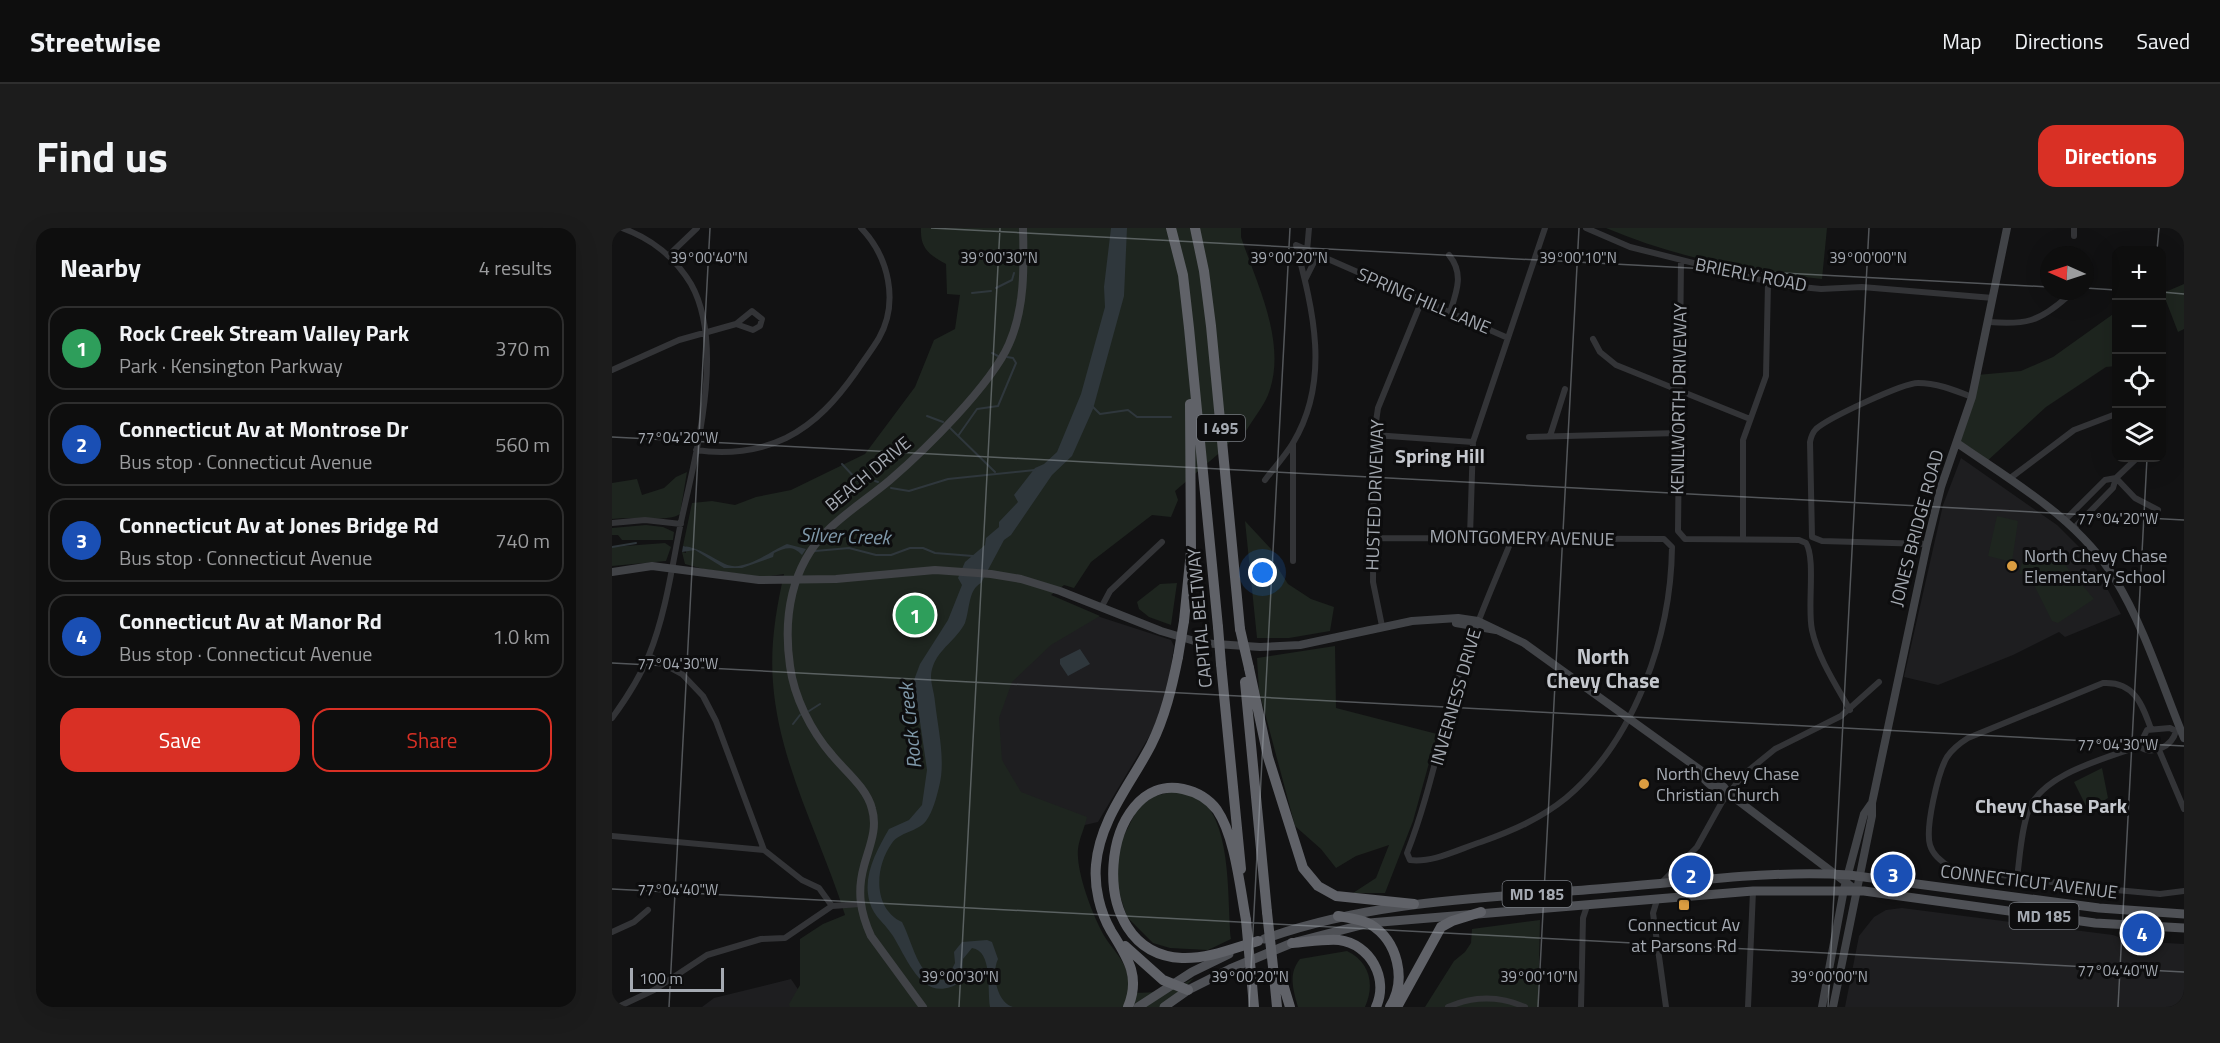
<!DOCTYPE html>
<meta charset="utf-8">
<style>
body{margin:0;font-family:"Titillium Web",sans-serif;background:#1c1c1c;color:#f1f3f6}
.controls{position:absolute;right:18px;top:18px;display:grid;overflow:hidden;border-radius:12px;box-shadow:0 6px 24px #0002}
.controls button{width:54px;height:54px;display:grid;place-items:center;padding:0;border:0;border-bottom:2px solid #2e2e2e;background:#0e0e0e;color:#f1f3f6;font:30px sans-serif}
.compass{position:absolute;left:1428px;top:18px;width:54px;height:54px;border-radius:50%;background:#0e0e0e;box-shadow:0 6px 24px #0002;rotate:273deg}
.scale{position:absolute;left:18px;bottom:15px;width:94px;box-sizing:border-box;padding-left:6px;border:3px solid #a5aab2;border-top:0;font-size:16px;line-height:21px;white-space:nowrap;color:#a5aab2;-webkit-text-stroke:4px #0d0d0e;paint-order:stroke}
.you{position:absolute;left:651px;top:345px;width:21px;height:21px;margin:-15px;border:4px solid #fff;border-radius:50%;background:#1a73e8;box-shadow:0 0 0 9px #1a73e833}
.badge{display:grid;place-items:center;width:39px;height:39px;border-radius:50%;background:#d93025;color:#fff;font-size:20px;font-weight:700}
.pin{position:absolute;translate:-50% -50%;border:3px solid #fff;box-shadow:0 2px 6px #0006}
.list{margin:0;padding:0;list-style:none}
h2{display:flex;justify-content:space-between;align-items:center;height:78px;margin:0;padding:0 24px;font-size:26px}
h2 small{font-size:20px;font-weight:400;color:#9b9c9e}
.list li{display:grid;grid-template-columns:39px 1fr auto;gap:18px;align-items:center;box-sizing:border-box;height:84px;margin:0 12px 12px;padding:0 12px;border:2px solid #2e2e2e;border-radius:18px}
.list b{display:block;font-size:22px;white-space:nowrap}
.list p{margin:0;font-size:20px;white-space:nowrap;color:#9b9c9e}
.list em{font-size:20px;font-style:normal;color:#9b9c9e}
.actions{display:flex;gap:12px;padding:18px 24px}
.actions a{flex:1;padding:14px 0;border:2px solid #d93025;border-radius:18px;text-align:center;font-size:21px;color:#d93025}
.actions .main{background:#d93025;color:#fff}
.icon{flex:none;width:33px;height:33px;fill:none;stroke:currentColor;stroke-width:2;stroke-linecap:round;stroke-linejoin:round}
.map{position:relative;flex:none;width:1572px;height:779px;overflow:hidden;border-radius:18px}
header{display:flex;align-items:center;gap:36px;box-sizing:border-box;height:84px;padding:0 30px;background:#0e0e0e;border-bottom:2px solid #2e2e2e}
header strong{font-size:28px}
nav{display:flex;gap:33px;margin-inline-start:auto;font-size:21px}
.intro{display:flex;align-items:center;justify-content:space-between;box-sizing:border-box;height:144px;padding:0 36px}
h1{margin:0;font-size:42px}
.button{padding:15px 27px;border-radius:18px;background:#d93025;color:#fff;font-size:21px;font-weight:700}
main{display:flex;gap:36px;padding:0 36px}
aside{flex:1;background:#0e0e0e;border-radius:18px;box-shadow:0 6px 24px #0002}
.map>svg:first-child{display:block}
.built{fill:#1e1e20}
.green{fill:#1e251f}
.water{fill:#2f373c}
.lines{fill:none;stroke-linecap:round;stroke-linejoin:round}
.stream{stroke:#2f373c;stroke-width:2}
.street{stroke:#333437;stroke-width:6}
.secondary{stroke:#414347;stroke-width:8}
.primary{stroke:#4f5156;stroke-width:9}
.highway{stroke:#606268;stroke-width:10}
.highway-bridge{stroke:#606268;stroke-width:10}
.ticks{fill:none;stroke:#a5aab2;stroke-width:1.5;stroke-opacity:0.45}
.poi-dot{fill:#db9d41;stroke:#0d0d0e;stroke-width:2}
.labels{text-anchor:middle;stroke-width:6;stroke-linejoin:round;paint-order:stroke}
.shield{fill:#0d0d0e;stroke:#777b81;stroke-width:1.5}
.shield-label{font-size:16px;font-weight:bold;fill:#a5aab2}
.street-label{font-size:18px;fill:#a5aab2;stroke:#0d0d0e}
.poi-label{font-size:18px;fill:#a5aab2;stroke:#0d0d0e;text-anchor:start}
.neighbourhood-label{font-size:20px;font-weight:bold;fill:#c5c8ce;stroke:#0d0d0e}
.water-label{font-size:20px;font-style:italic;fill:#7f98a9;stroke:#0d0d0e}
.quarter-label{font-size:21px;font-weight:bold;fill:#c5c8ce;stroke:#0d0d0e}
.ticks-label{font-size:15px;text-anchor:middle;fill:#a5aab2;stroke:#0d0d0e;stroke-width:6;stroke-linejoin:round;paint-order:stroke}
</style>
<header>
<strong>Streetwise</strong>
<nav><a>Map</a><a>Directions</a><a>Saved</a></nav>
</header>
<div class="intro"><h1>Find us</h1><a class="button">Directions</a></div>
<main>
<aside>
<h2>Nearby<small>4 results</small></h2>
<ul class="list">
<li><span class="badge" style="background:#2e9e5b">1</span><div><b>Rock Creek Stream Valley Park</b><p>Park · Kensington Parkway</p></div><em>370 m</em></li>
<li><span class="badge" style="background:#1a4fb4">2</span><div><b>Connecticut Av at Montrose Dr</b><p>Bus stop · Connecticut Avenue</p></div><em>560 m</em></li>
<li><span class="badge" style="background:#1a4fb4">3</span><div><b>Connecticut Av at Jones Bridge Rd</b><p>Bus stop · Connecticut Avenue</p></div><em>740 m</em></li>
<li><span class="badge" style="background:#1a4fb4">4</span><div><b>Connecticut Av at Manor Rd</b><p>Bus stop · Connecticut Avenue</p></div><em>1.0 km</em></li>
</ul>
<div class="actions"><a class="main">Save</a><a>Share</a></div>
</aside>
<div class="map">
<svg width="1572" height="779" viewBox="0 0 1572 779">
<rect width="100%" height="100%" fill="#121213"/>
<!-- built -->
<path class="built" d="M1349,230L1445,297L1479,331L1509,386L1453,409L1447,404L1401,427L1326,457L1292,449L1331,277Z
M448,376L559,412L562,418L556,458L541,502L486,594L464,599L388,560L378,481Z
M1290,680L1501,707L1517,713L1572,716V779H1233L1247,708L1262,689L1274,682Z
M179,751L198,779H90L102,770Z"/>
<!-- green -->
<path class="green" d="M309,0H629V9C645,57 676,116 656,167C651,179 641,191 634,203L632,196L612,221L563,263L566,272L559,289L540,287L479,334L462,360L452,357L439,367L488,388L439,417L400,454L387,490L390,532L409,564L475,589C473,599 467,611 466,621C464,643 479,682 489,702C499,723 522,737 516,764C540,767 561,762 582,750L552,779H178L177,776L188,757V711L211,696L233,687C209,610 167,536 161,455C158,417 164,382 172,346L152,349L91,341L73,336L70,324L74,325V318H71L80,275L100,273L123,277L144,269L179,262L253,226L303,159L322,112L343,101L348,67L335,66L334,36C317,27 308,20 309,0Z
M994,0H1215L1210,51C1137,44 1062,29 994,0Z
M1572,56V101L1566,104L1551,65Z
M1504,84V138L1494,139L1434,179L1373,235L1345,215L1365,147L1409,143L1441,129Z
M75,244L68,286C55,295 18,288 0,291V255L25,251L30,267L52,260L64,249Z
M1385,288L1406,293L1400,334L1376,328Z
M633,293L659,321L662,334L676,356L699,371L722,379L718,403L677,410H645Z
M34,297L51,299L62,304L61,312H10L6,307H0V300Z
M53,315L59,319L54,333L0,338V319Z
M1443,319L1465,356L1471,358L1482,371L1446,395L1440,393L1421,355L1426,353L1423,348L1407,346L1410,335L1414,333L1416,335Z
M565,355L559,397L537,389L527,381L525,374L548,356Z
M723,418L724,480L825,506L801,593L773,665H741L764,650L777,617L744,628L724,640L709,621L683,598L647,463L645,430Z
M1490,540L1496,570L1482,579L1474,578L1462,554Z
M563,563C571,564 580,565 586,569C621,594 615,672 619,711L596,722L558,720L541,715L515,689L501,646L504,623L527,578L543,568Z
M928,692L926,779H813L842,733L853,724L859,715L860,701Z
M735,723C758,734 763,757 753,779H686C681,761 676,746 688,731Z"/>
<!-- water -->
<path class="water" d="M499,0H515L512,68L481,181L460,228L440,247L399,307L392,312L369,355C356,362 358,381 353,395C345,411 327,421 321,438C316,451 322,461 323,474C326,501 334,533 327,559C324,571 321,583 314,593C305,604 288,604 280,615C263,638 260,680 290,694C300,712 308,759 335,751L343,735L342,724L350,714L375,712L380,714L386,731C379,745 385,775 401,779H378C375,762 381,723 360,720L351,731L350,753C312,779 297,734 281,708C270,691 259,688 256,666C253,643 266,620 277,601L297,592L310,577L315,542L302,452L308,436L336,392L350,357L346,350L353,334L373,317L374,310L387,299V294L406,274L402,267L423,240L432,236L445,224L469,166L493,79L492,59Z
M175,316L194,321L190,327C180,317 174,320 162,325L161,329L130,340H112L83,322L70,324L71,318C89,320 98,329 113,336C132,345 158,323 175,316Z
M468,421L478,436L456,448L448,436V431Z"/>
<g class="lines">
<!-- stream -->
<path class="stream" d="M384,60L400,52L402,45
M360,65L379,63
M380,125L386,128
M480,178L488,186L516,182L525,189H559
M315,188L331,194
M338,200L383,244
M346,208L365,181L386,178L404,135L401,130L395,129
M230,236L246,253L259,252
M263,253L266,254
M279,260L297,263L336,251L423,242
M0,319L24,315
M203,323L237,320L264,327H279L298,320H311L323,325L361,328
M197,483L208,476
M181,496L188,487"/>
<!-- street -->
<path class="street" d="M974,0L1018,19L1169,57L1209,61L1250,59L1381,70
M1462,0V8
M1571,0L1572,3
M695,23L697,0
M58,26L85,0
M837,27C852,45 845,63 838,84
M1069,33L1066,303L1073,311L1187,312L1194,315C1204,331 1195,380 1200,402C1206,430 1224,457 1238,482
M693,52L705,28
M1377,94C1413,97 1427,94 1455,69
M981,111L988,124L1004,137L1138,191
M0,142L67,112L124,96L140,83L150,91L148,98L141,102L124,96
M762,207L861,214
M938,208L953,161
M917,209L1066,205
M84,222C114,227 147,223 174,210C204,195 225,171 244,144C251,133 260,122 267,110C287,74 277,29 249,0
M1504,250L1523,270L1546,282
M1397,251L1462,202L1504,186
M653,252C662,240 673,228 681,215C719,152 701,82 684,17L896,110
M1452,293L1493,252L1504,250
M0,295L33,292L69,296
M1461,301L1501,260L1504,250L1525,230
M858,308L861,214L933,0
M760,310L1052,311L1060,319C1059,408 1023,512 954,570C928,591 900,603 869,614C847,621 821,635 798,632L795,625C817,569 828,510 845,453C860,404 881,358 900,311
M1131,311V212L1154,148L1156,55
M1315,316L1210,313L1200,309L1198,214C1199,209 1200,205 1204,201C1216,190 1291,155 1306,155C1325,155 1342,162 1360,169
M681,333V215
M490,378L498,363L550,314
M770,398L761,354L762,207L766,180L810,72
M37,428L70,446L91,468L104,493L152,622L190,652L207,660L220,678L248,676
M0,490C14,471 28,449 37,427C54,385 60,338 69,294C83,229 114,118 79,56C62,28 40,11 10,0
M1539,501C1530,476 1522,453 1491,455L1356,510C1348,515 1341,520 1335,529C1326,544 1313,600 1318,617C1321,628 1331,635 1340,640L1482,660L1548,666L1572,663
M1527,518L1535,502L1558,500L1564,503L1569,502
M1527,518C1540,528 1560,519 1564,503
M1547,522L1572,581
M0,608L152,622
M1405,650C1408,628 1409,602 1417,581C1432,545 1493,531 1527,518
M1050,654L1085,619L1110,574L1131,547L1163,521L1229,488L1267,454
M1045,672L1041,685L1054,779
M0,704L22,694L36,682
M6,779L42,762L95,727L149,711L173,710L220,678
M836,779C861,768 888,768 913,779
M969,779L971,690L975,678
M1136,779L1141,663"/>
<!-- secondary -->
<path class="secondary" d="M1345,215C1401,254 1467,291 1503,351C1533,400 1550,457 1572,510
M0,344L40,338L147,352L224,351L323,342L379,346L409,351L448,363L549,403L589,415L648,419L688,417L800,393L846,390L866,393L912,415L1112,559L1116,565L1244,662
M844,395L884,402
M1086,543C1092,553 1104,564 1116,565
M311,779L259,708C248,684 245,663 252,638C257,619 266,601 260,581C255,560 233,543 220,527C199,503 182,469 178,438C171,389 179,339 215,303C234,284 258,269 278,252C313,222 379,157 397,116C413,80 412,39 411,0
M1210,779L1232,661L1252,586L1259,576
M1221,779L1260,588V575L1315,316L1329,259L1360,169L1395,0"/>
<!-- primary -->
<path class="primary" d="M652,711C764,671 879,670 997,660C1076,654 1157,642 1237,647L1487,680L1572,686
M526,779L580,744L617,726
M552,779L576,762L618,741L680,715L757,695L1141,663H1252L1483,695L1572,700"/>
<!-- highway -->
<path class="highway" d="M559,0L571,47L577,100L606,399
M583,0L592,43L599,98L628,401
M572,393L579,323L578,176
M609,436L629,641
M637,440L656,529L691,640L706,658L724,668L802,676
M633,454L655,684
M726,688C736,690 749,691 758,696C786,713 795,752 778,779
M634,692C628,660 623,608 605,582C596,570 585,564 571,561C490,543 467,725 570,730C596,731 622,720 646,713
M680,715C695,714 711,711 727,712C758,716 777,750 764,779
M513,718L551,752L576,762
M668,746L678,779
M662,748L665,779
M640,756L642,779
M516,779C529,748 515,729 499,703C488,684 482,659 484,637C488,591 519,556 539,517C553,489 560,459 566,429
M785,779L829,699L840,693L869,684"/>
<!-- highway-bridge -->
<path class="highway-bridge" d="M606,399L609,436
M628,401L637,440
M566,429L572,393
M655,684L662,748
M634,692L640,756"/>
</g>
<!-- ticks -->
<path class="ticks" d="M319,0L1437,59M1545,22L1547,0M1473,60L1504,62M1550,64L1572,66M0,209L1572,292M0,435L1572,518M0,661L1572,744M57,779L98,0M347,779L388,0M637,779L678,0M926,779L967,0M1216,779L1257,0M1506,779L1535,230"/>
<!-- markers -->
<g class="poi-dot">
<circle cx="1400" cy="338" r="6"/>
<circle cx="1032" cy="556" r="6"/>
<rect x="1066" y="671" width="12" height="12" rx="3"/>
</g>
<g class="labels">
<!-- shield labels -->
<g class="shield">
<rect x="585" y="187" width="48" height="26" rx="4.5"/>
<rect x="890.5" y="653" width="69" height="26" rx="4.5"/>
<rect x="1397.5" y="675" width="69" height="26" rx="4.5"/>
</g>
<g class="shield-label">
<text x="609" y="206">I 495</text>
<text x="925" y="672">MD 185</text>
<text x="1432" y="694">MD 185</text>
</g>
<!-- street labels -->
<g class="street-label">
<text transform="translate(1139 47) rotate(11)" y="6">BRIERLY ROAD</text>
<text transform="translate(812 73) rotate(23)" y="6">SPRING HILL LANE</text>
<text transform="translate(1067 171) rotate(-89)" y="6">KENILWORTH DRIVEWAY</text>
<text transform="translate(256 246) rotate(-40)" y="6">BEACH DRIVE</text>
<text transform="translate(763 267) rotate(-88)" y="6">HUSTED DRIVEWAY</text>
<text transform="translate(1305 300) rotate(-75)" y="6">JONES BRIDGE ROAD</text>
<text transform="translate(910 310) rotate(1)" y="6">MONTGOMERY AVENUE</text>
<text transform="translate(588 390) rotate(-95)" y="6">CAPITAL BELTWAY</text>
<text transform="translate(844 469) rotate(-74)" y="6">INVERNESS DRIVE</text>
<text transform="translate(1417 654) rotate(7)" y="6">CONNECTICUT AVENUE</text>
</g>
<!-- poi labels -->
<g class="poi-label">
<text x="1412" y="334">North Chevy Chase<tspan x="1412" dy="21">Elementary School</tspan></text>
<text x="1044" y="552">North Chevy Chase<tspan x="1044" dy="21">Christian Church</tspan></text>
<text x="1072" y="703" text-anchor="middle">Connecticut Av<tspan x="1072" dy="21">at Parsons Rd</tspan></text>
</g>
<!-- neighbourhood labels -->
<g class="neighbourhood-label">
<text x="828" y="235">Spring Hill</text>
<text x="1439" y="585">Chevy Chase Park</text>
</g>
<!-- water labels -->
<g class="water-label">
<text transform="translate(233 308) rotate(2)" y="7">Silver Creek</text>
<text transform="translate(298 498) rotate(-96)" y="7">Rock Creek</text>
</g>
<!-- quarter labels -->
<g class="quarter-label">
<text x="991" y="436">North<tspan x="991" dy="24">Chevy Chase</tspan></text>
</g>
</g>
<g class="ticks-label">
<text x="97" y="35">39°00'40"N</text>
<text x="387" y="35">39°00'30"N</text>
<text x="677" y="35">39°00'20"N</text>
<text x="966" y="35">39°00'10"N</text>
<text x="1256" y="35">39°00'00"N</text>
<text x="66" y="215">77°04'20"W</text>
<text x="1506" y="296">77°04'20"W</text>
<text x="66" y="441">77°04'30"W</text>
<text x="1506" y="522">77°04'30"W</text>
<text x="66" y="667">77°04'40"W</text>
<text x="1506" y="748">77°04'40"W</text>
<text x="348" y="754">39°00'30"N</text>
<text x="638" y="754">39°00'20"N</text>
<text x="927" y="754">39°00'10"N</text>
<text x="1217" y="754">39°00'00"N</text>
</g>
</svg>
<div class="controls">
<button>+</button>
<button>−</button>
<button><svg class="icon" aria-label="locate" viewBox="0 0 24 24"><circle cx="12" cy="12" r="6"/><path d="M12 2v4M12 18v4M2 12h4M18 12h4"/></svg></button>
<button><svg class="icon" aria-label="layers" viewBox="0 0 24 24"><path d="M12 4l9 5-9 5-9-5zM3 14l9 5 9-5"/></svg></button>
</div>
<svg class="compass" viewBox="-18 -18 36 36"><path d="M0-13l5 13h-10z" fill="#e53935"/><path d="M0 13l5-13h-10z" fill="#9b9c9e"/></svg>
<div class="scale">100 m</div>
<div class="you"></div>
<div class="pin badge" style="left:303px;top:387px;background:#2e9e5b">1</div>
<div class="pin badge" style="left:1079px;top:647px;background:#1a4fb4">2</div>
<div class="pin badge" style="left:1281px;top:646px;background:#1a4fb4">3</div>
<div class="pin badge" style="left:1530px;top:705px;background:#1a4fb4">4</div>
</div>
</main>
